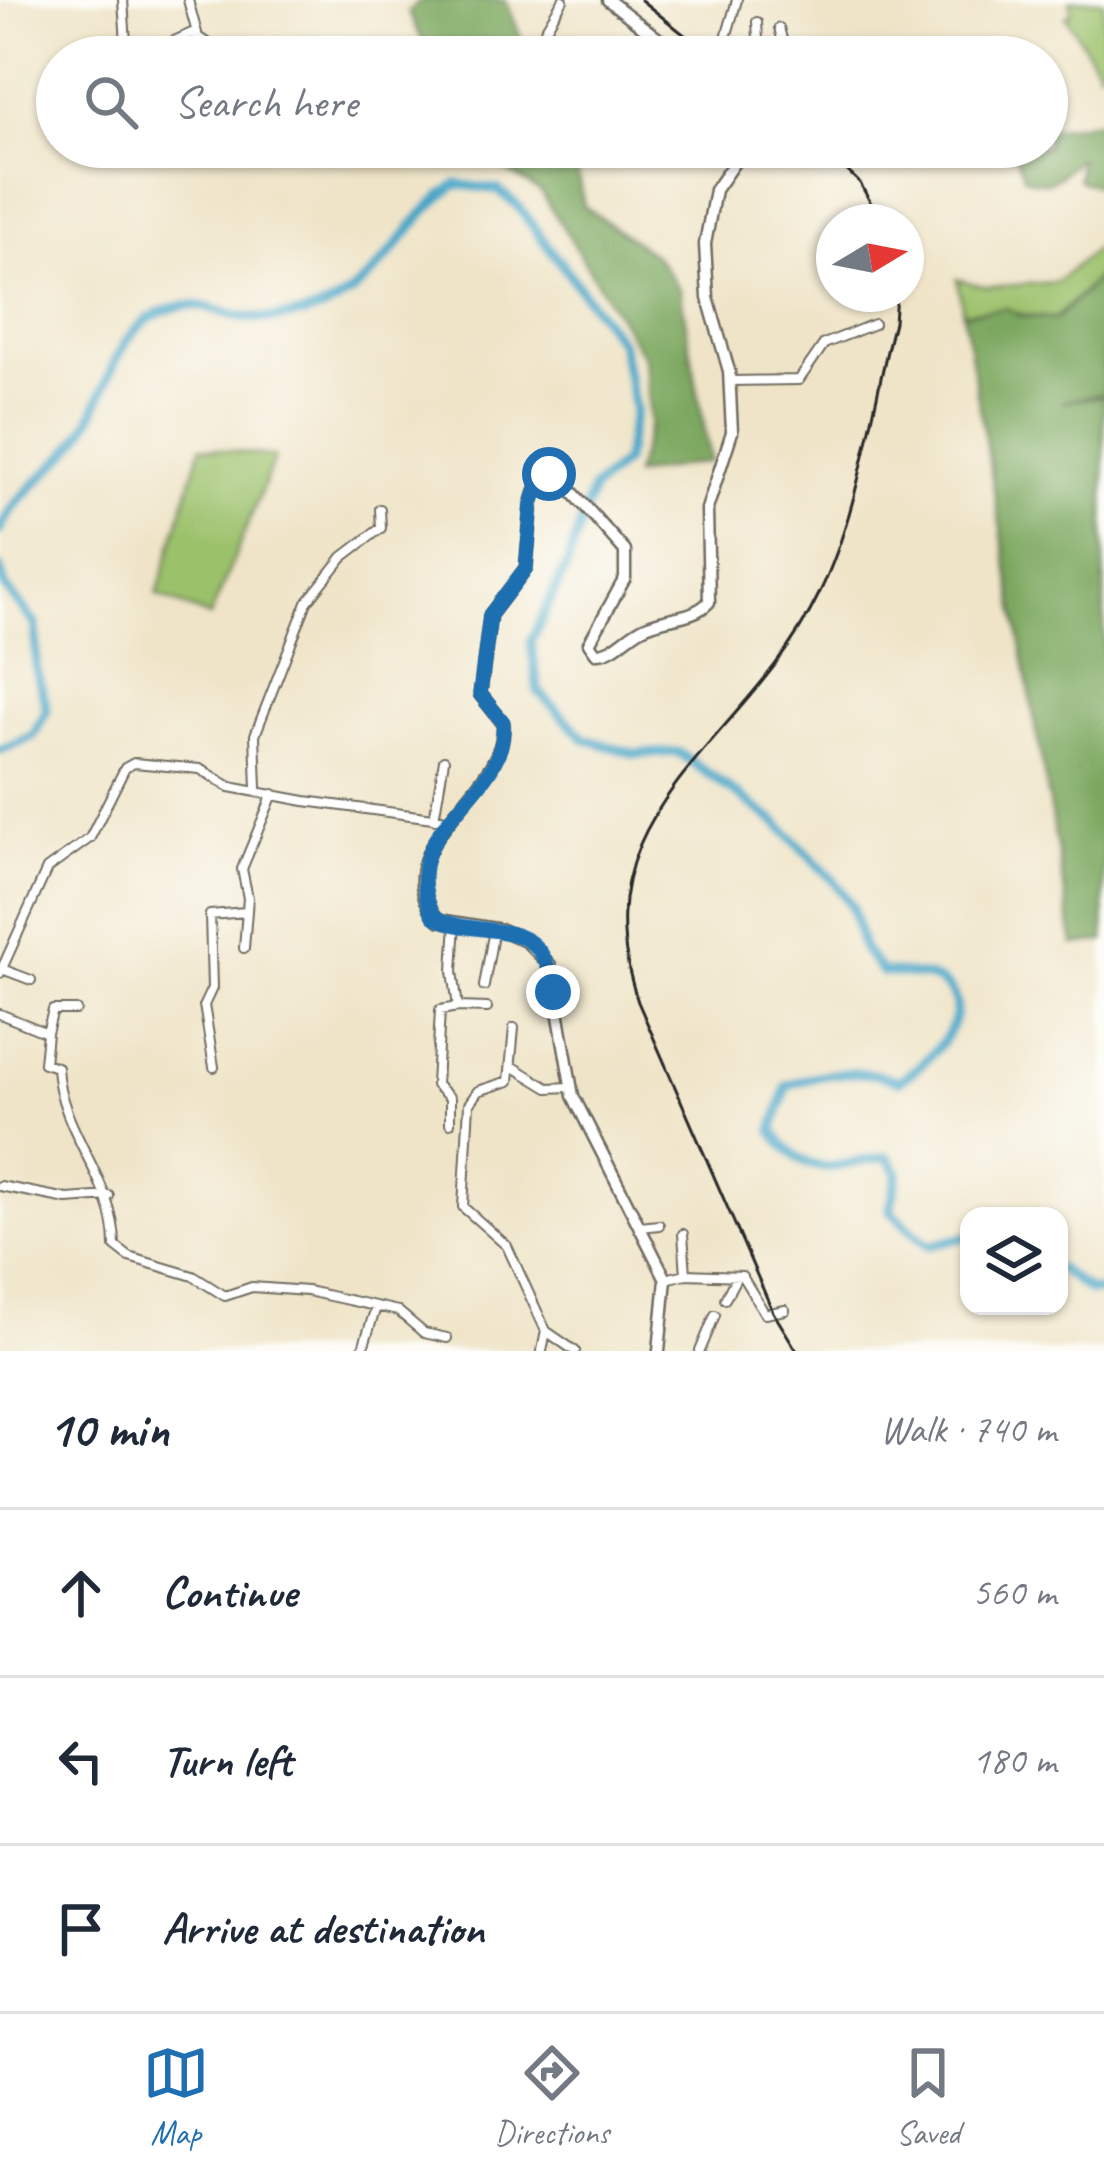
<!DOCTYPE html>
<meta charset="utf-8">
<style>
body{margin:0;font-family:Caveat,sans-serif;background:#f6f6f7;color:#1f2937}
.controls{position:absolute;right:36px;bottom:36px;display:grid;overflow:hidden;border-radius:24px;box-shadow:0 3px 9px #0004}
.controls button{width:108px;height:108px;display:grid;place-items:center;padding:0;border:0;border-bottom:3px solid #e0e1e3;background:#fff;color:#1f2937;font:60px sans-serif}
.compass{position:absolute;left:816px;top:204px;width:108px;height:108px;border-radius:50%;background:#fff;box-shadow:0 3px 9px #0004;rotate:80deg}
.stop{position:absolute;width:36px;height:36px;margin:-27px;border:9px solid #1f6fb2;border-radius:50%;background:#fff}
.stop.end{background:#1f6fb2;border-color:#fff;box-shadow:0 3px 12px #0008}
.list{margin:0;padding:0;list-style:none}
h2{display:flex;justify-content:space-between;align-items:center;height:156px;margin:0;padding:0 48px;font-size:51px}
h2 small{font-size:39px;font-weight:400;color:#747a83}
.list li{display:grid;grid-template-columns:78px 1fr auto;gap:36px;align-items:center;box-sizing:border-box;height:168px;padding:0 48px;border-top:3px solid #e0e1e3}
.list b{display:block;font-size:45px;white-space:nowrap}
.list em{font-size:39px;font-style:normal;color:#747a83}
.icon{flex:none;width:66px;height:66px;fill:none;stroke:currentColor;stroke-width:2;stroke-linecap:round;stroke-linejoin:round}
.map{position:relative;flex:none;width:1104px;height:1351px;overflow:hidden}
.search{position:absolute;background:#fff;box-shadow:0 3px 9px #0004;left:36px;right:36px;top:36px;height:132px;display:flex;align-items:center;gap:30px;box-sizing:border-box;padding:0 42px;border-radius:66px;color:#747a83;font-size:45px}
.sheet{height:660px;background:#fff}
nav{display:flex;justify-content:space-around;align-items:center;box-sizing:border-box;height:168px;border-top:3px solid #e0e1e3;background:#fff;font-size:33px;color:#747a83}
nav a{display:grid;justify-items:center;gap:6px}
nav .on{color:#1f6fb2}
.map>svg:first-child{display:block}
.green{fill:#9bc16b;stroke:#63764b;stroke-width:3}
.forest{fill:#7ca75f;stroke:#546945;stroke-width:3}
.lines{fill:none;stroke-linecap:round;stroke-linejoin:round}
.river{stroke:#47a6c6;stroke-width:10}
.minor-casing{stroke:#706c62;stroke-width:12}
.major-casing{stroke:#706c62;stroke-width:15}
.minor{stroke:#fff;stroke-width:8}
.major{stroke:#fff;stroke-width:10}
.rail{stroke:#2b2b2b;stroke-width:3}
.route{stroke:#1f6fb2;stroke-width:15}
</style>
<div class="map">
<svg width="1104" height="1351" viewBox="0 0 1104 1351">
<rect width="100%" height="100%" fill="#fdfcf7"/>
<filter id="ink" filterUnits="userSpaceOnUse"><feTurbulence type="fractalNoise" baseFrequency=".00833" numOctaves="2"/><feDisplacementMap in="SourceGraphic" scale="24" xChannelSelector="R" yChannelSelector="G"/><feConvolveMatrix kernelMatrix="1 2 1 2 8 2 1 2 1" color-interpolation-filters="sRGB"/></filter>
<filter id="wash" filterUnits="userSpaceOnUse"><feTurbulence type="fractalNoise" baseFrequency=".004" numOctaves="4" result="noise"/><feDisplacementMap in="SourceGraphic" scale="48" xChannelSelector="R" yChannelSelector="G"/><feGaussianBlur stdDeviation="2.7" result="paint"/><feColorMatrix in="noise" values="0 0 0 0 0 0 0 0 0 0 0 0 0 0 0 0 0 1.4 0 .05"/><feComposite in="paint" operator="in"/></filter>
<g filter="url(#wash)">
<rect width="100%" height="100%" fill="#efe4c7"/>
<!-- green -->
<path class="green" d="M1070,0H1104V65L1099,71L1066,16L1072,12Z
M1104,241V271L1055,318C1020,317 1000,304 963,313L957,279L987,287L1057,282Z
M201,447L275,457L210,617L157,595Z"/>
<!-- forest -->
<path class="forest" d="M421,0H506L523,43L553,57H431L408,12Z
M1104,120V180L1098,186L1078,180L1079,158C1060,175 1051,191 1024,177L1012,147H1047V130Z
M477,147H572L584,206L657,257L680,290L710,461L634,475L650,425L645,359L541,192L481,155Z
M1104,273V393L1061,402L1104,396V941L1074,945L963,313L1007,308L1019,316L1055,320Z"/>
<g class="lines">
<!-- river -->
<path class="river" d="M0,531C14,495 54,471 77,441C113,393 110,316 184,306C204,303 218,312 237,316C265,322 310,317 335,303C388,274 408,216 457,184L498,190L517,205L621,343L635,410L624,462L592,490L567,565L531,641L538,691L585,739L635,754L678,752L777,823L835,882L852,907L863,949L882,972C899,974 925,973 940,982C985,1010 924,1067 898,1081C865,1067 821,1072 787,1086L773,1131C813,1187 836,1162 888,1157L898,1173L890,1210L928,1246L969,1236
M0,568L5,587L36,625V668L47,710L33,736L0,750
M1059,1269L1090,1291H1104"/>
</g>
</g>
<g filter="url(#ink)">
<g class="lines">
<defs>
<path id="minor" d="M123,0L127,57
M188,0L197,33
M737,0L725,41L745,57
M757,22L759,57
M779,28L787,57
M545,30L563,0
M139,57L192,33L228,57
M742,154L776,148
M730,381L799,380L824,344L874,324
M257,788L255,735L307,602L343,557L381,528L380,509
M434,819L444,760
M456,922L453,971L458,1007L487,1008
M244,948L248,898L242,869L273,794
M2,969L31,980
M0,973L47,869L90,838L125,768L134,763L200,769L230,787L305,801L448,820
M484,986L494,929
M0,1014L47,1033L44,1063L57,1067C60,1132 115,1180 115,1246L129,1257L193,1276L225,1296L252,1287L307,1291L398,1311L424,1333L447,1338
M514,1028L509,1081L478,1091L469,1104L463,1207L507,1246L546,1331L575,1351
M47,1033L53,1010H76
M512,1066L548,1088L570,1087
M214,1067L204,1005L212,988L210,915L246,912
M450,1123V1098L436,1085L440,1010L458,1007
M0,1186L67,1199L109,1196
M640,1227L659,1225
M683,1234L686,1274
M666,1279L686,1274L742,1276L765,1314L785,1310
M725,1299L737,1276
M362,1351L376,1307
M542,1351L546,1331
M700,1351L715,1315"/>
<path id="major" d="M608,0L682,57
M659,1351L666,1279L573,1096L550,965L527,942L502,930L439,920C375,848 510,791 503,723L480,694L490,615L526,568L532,504L540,477L560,478L625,551V578L589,643L596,653C614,654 628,633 646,626C667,616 693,619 709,602L707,509L732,432L729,371L708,298L705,244L715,190L745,147"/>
</defs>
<!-- minor casing -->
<use href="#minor" class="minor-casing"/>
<!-- major casing -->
<use href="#major" class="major-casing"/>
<!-- minor -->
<use href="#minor" class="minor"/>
<!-- major -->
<use href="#major" class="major"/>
<!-- rail -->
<path class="rail" d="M641,0L712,57
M822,147L860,183L881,222
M797,1351L773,1312L638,1002C573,809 746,747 819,594C859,512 871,411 894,322L896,294"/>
</g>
</g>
<g class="lines" filter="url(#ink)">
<!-- route -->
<path class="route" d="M549,474L541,477L532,504L526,568L490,615L480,694L503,722C510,798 389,827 434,916C477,943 546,908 553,992"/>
</g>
</svg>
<div class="controls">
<button><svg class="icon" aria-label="layers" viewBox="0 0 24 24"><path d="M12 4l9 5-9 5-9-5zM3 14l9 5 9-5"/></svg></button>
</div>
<svg class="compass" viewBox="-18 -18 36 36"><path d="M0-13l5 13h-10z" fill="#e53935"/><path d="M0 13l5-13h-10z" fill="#747a83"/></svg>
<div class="stop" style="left:549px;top:474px"></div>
<div class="stop end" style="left:553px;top:992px"></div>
<div class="search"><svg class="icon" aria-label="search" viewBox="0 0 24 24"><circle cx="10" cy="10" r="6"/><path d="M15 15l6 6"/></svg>Search here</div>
</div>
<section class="sheet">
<h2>10 min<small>Walk · 740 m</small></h2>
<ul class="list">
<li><svg class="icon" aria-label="ahead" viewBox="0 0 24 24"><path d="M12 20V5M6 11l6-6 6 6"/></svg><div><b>Continue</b></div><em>560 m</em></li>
<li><svg class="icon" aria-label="left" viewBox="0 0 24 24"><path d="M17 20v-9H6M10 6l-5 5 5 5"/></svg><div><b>Turn left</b></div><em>180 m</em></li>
<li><svg class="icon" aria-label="arrive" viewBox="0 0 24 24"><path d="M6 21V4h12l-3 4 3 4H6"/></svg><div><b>Arrive at destination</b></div></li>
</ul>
</section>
<nav>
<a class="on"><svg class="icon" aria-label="map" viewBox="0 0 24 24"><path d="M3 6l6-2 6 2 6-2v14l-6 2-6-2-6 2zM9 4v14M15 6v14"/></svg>Map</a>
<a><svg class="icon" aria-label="directions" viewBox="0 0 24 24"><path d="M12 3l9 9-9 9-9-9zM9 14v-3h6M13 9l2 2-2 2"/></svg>Directions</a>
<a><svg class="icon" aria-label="saved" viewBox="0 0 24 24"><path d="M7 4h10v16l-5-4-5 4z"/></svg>Saved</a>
</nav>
